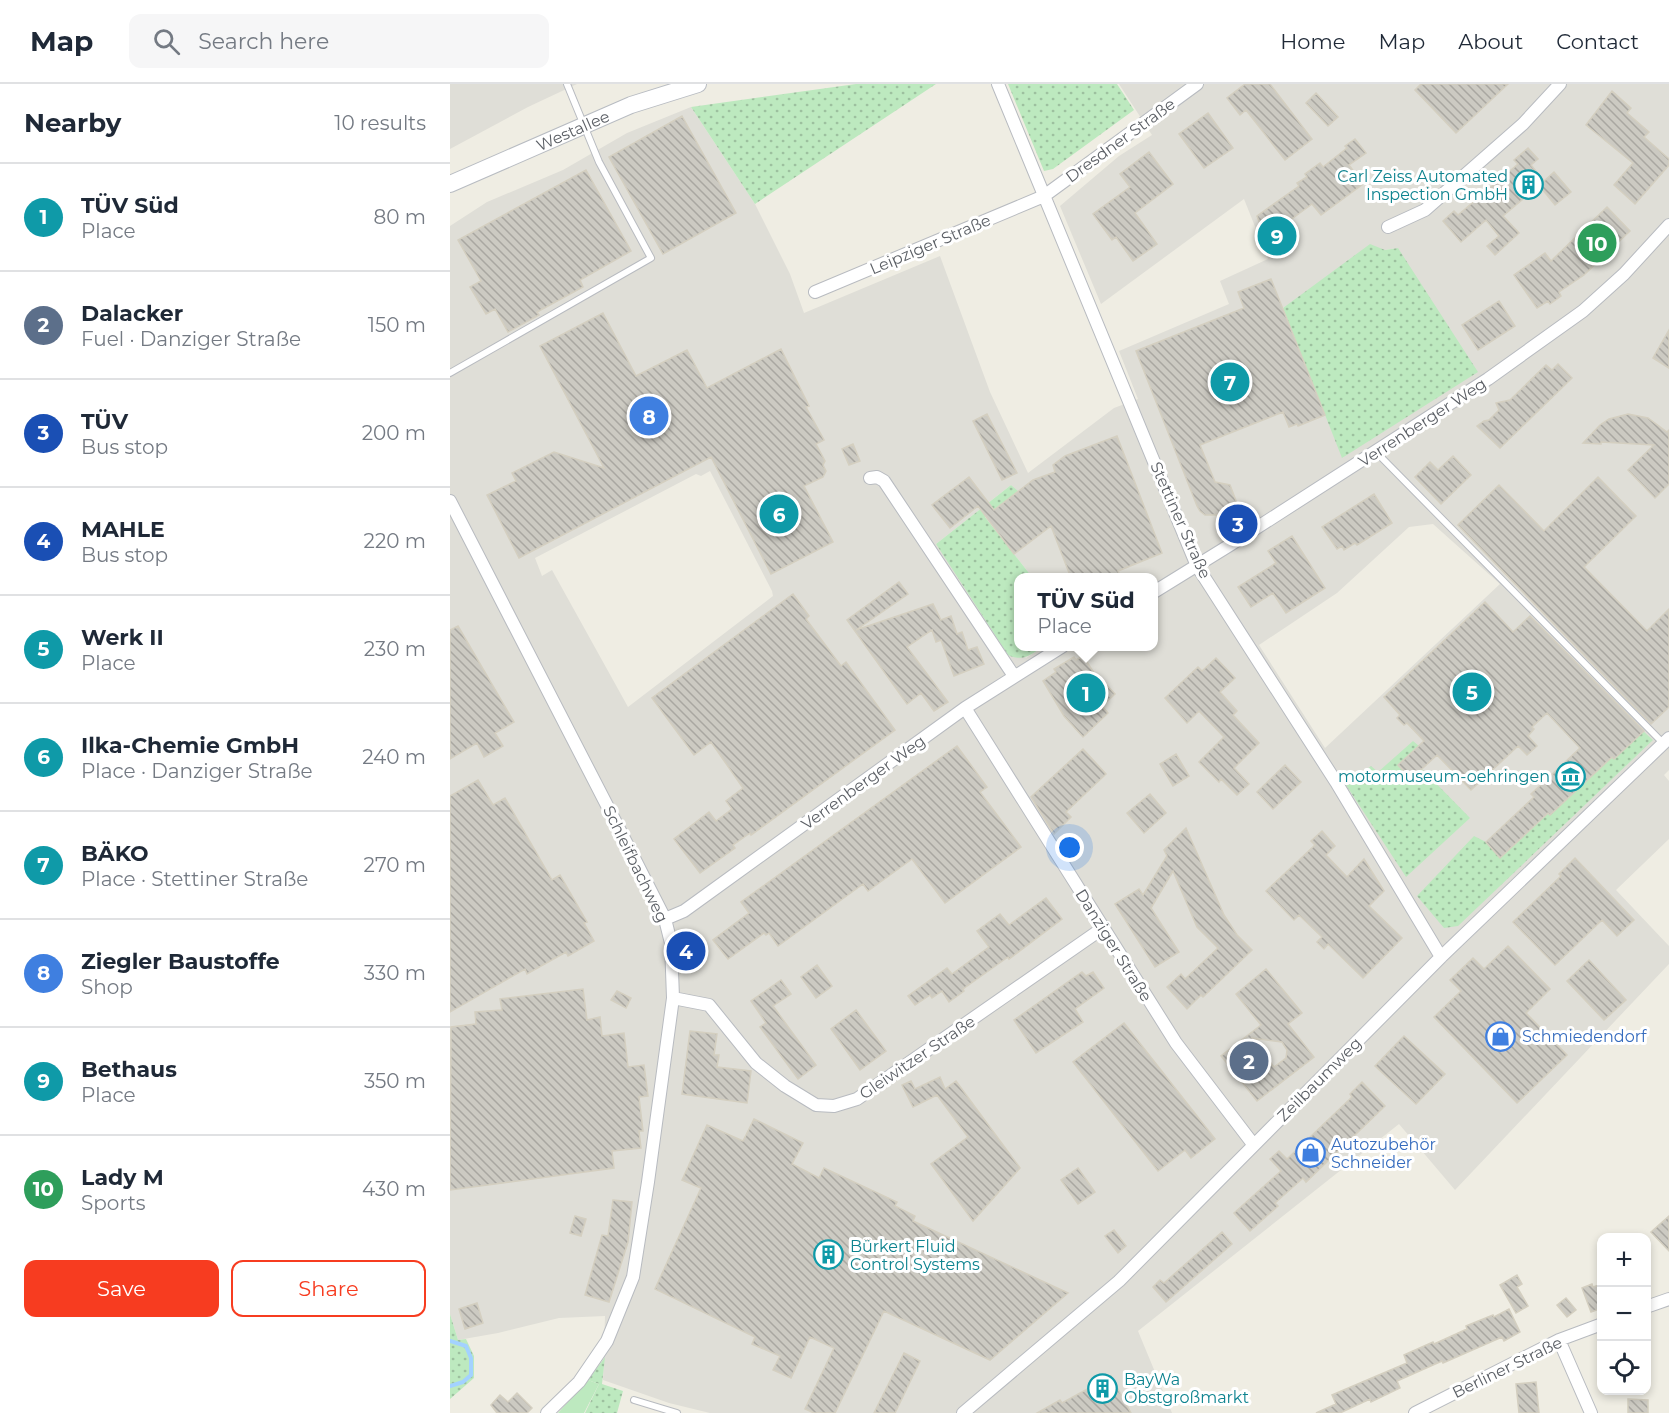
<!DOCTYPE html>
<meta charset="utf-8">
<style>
body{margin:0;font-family:Montserrat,sans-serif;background:#f6f6f7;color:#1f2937}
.controls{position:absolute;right:18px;bottom:18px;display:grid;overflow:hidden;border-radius:12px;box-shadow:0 3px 9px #0003}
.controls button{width:54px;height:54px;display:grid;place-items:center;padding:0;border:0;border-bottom:2px solid #e0e1e3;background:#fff;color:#1f2937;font:30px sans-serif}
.you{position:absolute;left:620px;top:764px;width:21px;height:21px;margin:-15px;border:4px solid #fff;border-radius:50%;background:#1a73e8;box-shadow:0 0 0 9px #1a73e833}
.badge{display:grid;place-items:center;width:39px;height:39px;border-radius:50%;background:#f73c20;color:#fff;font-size:20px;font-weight:700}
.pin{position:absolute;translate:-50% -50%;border:3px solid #fff;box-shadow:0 2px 6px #0006}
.popup{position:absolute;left:564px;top:489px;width:144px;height:78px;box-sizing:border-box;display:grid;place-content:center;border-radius:12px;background:#fff;filter:drop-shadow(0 2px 4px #0005);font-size:20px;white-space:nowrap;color:#747a83}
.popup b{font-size:22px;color:#1f2937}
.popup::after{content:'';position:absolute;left:50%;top:100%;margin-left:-12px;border:12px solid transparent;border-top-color:#fff}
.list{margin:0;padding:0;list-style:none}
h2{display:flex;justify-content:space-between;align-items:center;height:78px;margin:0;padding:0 24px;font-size:26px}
h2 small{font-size:20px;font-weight:400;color:#747a83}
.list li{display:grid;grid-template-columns:39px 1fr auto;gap:18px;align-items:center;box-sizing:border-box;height:108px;padding:0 24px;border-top:2px solid #e0e1e3}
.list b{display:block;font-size:22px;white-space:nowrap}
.list p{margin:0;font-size:20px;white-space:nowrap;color:#747a83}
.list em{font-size:20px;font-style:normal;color:#747a83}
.actions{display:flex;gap:12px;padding:18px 24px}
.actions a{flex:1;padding:14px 0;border:2px solid #f73c20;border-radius:12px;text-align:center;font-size:21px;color:#f73c20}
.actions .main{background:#f73c20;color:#fff}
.icon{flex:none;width:33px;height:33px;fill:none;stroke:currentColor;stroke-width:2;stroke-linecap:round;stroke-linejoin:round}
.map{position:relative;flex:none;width:1219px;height:1329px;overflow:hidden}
header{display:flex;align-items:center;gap:36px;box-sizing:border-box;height:84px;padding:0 30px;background:#fff;border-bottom:2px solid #e0e1e3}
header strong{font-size:28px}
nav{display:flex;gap:33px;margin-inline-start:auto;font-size:21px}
.search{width:420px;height:54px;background:#f6f6f7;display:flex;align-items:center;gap:15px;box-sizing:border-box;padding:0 21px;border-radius:12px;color:#747a83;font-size:22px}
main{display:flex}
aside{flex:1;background:#fff}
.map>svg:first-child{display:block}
.industrial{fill:#dfded7;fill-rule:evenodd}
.grass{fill:url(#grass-dots)}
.garden{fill:#bde9bf}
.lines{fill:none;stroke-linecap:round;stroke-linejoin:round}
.stream{stroke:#a3d2ff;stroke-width:4}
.building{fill:url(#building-back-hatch);stroke:#d4cfc0;stroke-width:1.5;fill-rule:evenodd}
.service-casing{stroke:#b8bbc0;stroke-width:8}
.minor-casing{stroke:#b8bbc0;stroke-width:14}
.secondary-casing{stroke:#b8bcc2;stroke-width:18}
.service{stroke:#fff;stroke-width:6}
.minor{stroke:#fff;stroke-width:12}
.secondary{stroke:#fff;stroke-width:16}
.labels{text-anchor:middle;stroke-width:6;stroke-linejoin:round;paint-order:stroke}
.street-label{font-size:16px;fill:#5b5f65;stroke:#fff}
.culture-label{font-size:16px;fill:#0d838f;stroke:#fff;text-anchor:end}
.shop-label{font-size:16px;fill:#366cbe;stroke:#fff;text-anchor:start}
</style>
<header>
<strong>Map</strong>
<div class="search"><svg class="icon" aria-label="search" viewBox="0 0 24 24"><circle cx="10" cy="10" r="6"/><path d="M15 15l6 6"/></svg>Search here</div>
<nav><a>Home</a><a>Map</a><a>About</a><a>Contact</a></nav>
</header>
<main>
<aside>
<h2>Nearby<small>10 results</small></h2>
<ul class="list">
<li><span class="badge" style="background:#0f9aa8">1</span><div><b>TÜV Süd</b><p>Place</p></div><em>80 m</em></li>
<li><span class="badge" style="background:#5c6f8a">2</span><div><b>Dalacker</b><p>Fuel · Danziger Straße</p></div><em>150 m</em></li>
<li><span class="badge" style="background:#1a4fb4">3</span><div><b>TÜV</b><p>Bus stop</p></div><em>200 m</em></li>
<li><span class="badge" style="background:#1a4fb4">4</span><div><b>MAHLE</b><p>Bus stop</p></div><em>220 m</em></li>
<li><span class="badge" style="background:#0f9aa8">5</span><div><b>Werk II</b><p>Place</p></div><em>230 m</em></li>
<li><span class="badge" style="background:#0f9aa8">6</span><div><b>Ilka-Chemie GmbH</b><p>Place · Danziger Straße</p></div><em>240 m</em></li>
<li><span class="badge" style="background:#0f9aa8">7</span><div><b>BÄKO</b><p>Place · Stettiner Straße</p></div><em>270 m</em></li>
<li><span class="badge" style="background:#3f7fe0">8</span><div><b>Ziegler Baustoffe</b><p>Shop</p></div><em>330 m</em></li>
<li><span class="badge" style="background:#0f9aa8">9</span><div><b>Bethaus</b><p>Place</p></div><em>350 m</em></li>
<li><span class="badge" style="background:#2e9e5b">10</span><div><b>Lady M</b><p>Sports</p></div><em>430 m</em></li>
</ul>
<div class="actions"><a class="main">Save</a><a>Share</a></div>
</aside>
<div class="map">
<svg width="1219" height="1329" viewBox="0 0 1219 1329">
<defs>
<pattern id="grass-dots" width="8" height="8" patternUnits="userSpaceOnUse" patternTransform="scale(1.5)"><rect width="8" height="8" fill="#bde9bf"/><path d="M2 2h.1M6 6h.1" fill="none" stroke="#9dc09f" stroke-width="1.8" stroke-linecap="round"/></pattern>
<pattern id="building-back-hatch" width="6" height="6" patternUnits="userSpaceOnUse" patternTransform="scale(1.5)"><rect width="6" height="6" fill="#cccac2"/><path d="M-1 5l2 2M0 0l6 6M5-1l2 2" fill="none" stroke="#a9a7a1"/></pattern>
</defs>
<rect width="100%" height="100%" fill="#efede3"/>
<!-- industrial -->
<path class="industrial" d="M0,0H127L78,23L0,65Z
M669,0H1219V686L1214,691L1219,697V755L1166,806L1219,862V880L1005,1106L949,1040L688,1247L722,1329H260L219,1319L153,1296L155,1232L109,1234L48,1249L8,1256L0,1230V142L37,118L113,86L177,49L241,23L305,120L340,190L354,229L490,172L540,308L578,389L664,324L688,315L669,267L779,220L770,197L818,175L794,115L651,220L610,122L669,72L702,51ZM948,164L893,374L833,224L935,166ZM260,387L322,507L323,512L178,623L102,486L92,492L85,474L246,390L251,392ZM561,401L567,407L535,433L582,493L704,494V562L593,563L576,574L486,460ZM983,440L1050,500L875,664L809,561L887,509L959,443Z"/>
<!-- grass -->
<path class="grass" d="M406,0H486L305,120L241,23Z
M558,0H667L684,26L603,85L594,87Z
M920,160L935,166L948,164L1028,288L892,374L833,224Z
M561,401L568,407L535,433L582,493L568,494V562L593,563C580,571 573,578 558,571L486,460Z
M1193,647L1203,656L1008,842L994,844L967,812L1024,752L1036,758L1050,773L1098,729L1100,731L1162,673Z
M963,657L969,662L949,682L961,695L972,685L1020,734L956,793L896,701L921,682L928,688Z
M0,1230L8,1256L16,1255L24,1272V1294L0,1315Z
M155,1273L152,1300L173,1307L167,1329H135L149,1300L138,1296Z"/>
<!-- garden -->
<path class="garden" d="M138,1296L149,1300L134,1329H108Z"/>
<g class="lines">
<!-- stream -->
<path class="stream" d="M0,1257L16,1262L21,1274V1291L13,1298L0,1302"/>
</g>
<!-- building -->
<path class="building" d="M795,0H820L862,55L835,76L796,26L790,31L777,14Z
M971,0H1058L1006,49L965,6Z
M1162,7L1181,24L1177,29L1199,48L1194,53L1219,75V81L1185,120L1164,101L1183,79L1136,41Z
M866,9L888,33L878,42L856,19Z
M758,29L783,64L754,84L729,50Z
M232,32L286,129L213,170L159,73Z
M905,55L916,69L899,81L913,100L871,131L862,120L835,140L845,164L822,174L807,132L849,102L847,99L857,93L855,90L870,79L873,83L897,64L895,62Z
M1078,64L1088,75L1081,81L1094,97L1104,88L1121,108L1105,121L1092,105L1088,109L1085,105L1053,132L1069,149L1045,171L1037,162L1049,152L1036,136L1011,158L993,137L1004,127L1008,131L1068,80L1064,76Z
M699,68L723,100L685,129L707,160L683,177L666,153L662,156L643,130L680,103L670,90Z
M136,86L181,167L130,196L133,203L87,228L89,231L58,248L45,225L36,230L20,203L31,197L8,156Z
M1157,123L1180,147L1134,191L1109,208L1111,212L1100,220L1098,217L1087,224L1064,191L1095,169L1101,177Z
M821,195L875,331L848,342L847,340L839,343L833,328L750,361L765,398L780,401L788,422L779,420L767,431H755L750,427L747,422L686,267L794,224L788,208Z
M1049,217L1065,242L1028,266L1012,241Z
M153,229L186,292L237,266L257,304L331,265L359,322L356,323L374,356L366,360L375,377L373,381L376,387L373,393L354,402L383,458L321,490L261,373L69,474L37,411L66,397L62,389L104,368L154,384L90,262Z
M1219,246V284L1203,274Z
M1108,280L1122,294L1050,364L1027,342L1034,337L1039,336L1049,326L1046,319L1060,316L1096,281L1102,286Z
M537,330L567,389L552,396L523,337Z
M1178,330L1198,334L1217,348L1219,346V400L1205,414L1178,386L1204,361L1151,358V360L1133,359L1150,341L1159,335Z
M667,352L712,469L668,487L671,494H621L601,442L564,470L528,422L500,444L482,421L519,393L544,426L583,396L605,388L603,381L615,372Z
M403,360L410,377L399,381L392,365Z
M1003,372L1021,391L991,420L965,393L980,378L988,386Z
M1148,393L1186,432L1134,483L1197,547L1219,525V623L1201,640L1008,441L1049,401L1094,447Z
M924,410L942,439L907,461L905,459L894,466L892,462L887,465L872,443Z
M842,452L875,504L836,529L823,509L801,523L788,503L826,479L818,467Z
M449,498L458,510L406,546L483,520L491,536L501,532L507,550L512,548L518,566L527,563L534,580L504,592L491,556L486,558L482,546L457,563L498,618L484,627L471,609L457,620L397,536Z
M343,510L359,532L356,535L391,582L396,578L445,646L301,751L300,749L283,761L285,764L250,789L224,755L259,728L266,737L282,725L276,717L293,704L261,658L244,671L202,614Z
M1035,518L1063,548L1080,532L1194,647L1164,675L1162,673L1100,731L1098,729L1050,774L1036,758L1084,713L1081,710L1130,664L1097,629L1082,643L1084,645L1078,652L1087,662L1077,671L1068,662L1021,706L987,671L961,695L948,681L974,657L957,639L954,641L947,634L950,631L934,613Z
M8,542L64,638L45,649L53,662L34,673L27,659L0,675V546Z
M633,572L650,598L652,596L665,610L652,622L658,629L633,653L614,632L593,597L606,588L604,585L624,573L626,576Z
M766,574L785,594L770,608L787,627L783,631L809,659L784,684L799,700L787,711L771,695L769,698L749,678L774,653L749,627L737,639L715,614L748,583L752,587Z
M507,662L537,703L530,708L571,763L495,819L462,775L418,807L413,800L328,862L319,849L316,851L314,849L278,875L263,856L299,829L291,818Z
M633,665L656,690L616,728L621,733L604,750L581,713Z
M726,670L739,692L723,702L710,680Z
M835,681L851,698L823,725L807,708Z
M28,696L43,721L55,714L102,796L110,791L137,838L134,839L144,857L118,872L116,868L77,890L75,885L0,928V712Z
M700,710L716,729L694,749L677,729Z
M736,744L774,831L787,851L802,866L753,913L751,911L737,925L717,903L731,890L735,895L768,864L747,843L723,787L701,824L729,868L705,883L665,820L689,805L693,811L717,772L714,766Z
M872,747L885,762L876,771L897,793L914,775L934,807L919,822L952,854L913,894L878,860L874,865L867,858L872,853L849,831L844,836L816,807L865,761L861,757Z
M1125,774L1184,836L1167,852L1152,836L1105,881L1063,838L1111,792L1109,790Z
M596,814L612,835L559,875L558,873L513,905L514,907L499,918L492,907L482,914L480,911L465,921L458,912L497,884L502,890L539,863L527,847L550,830L559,841Z
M1058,862L1100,905L1076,929L1117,971L1067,1019L984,933L1011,907L1000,896L1023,874L1034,885Z
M1139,876L1176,916L1154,936L1117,897Z
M367,881L382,902L366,914L351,893Z
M816,885L852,929L838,940L864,973L807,1017L771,972L811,941L786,910ZM802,954L832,958L837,966L836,974L824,983Z
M632,888L636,892L643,888L654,904L625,925L633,938L586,969L564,936Z
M331,896L341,910L323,922L366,981L348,995L310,943L316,939L301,917Z
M133,905L137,936L150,933L152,952L174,949L178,983L194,981L198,1012L189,1013L193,1047H189L191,1064L162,1067L164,1084L0,1106L1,943L26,940L25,928L52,926L50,915Z
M167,907L181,914L176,924L161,916Z
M406,926L436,967L410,986L381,945Z
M674,939L765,1055L741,1074L735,1066L708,1087L623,978Z
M240,947L267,950L264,971H269L267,983L301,987L297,1019L232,1010Z
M954,952L995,990L966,1020L925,982Z
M490,993L495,1005L506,997L570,1084L523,1137L481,1080L518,1053L487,1011L463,1023L452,1001L461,997L465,1005Z
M912,998L935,1022L856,1098L853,1094L825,1119L828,1122L800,1147L784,1129L831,1087L820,1075L829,1067L837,1075L902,1013L900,1010Z
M304,1035L353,1059L342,1080L369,1094L374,1084L447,1118L445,1122L465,1132L463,1137L618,1209L540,1276L434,1227L385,1329H364L355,1325L384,1264L360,1253L341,1294L323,1286L330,1272L302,1260L305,1253L205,1205L251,1104L232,1096L257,1041L293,1057Z
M628,1084L645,1108L628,1120L611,1096Z
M163,1116L182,1118L178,1158L159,1218L135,1211L152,1151L158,1152Z
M125,1132L136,1135L131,1152L120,1149Z
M1219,1132V1167L1201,1148Z
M664,1146L676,1162L668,1169L655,1152Z
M772,1148L782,1160L716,1218L703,1203L710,1196L714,1199Z
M1067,1191L1072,1200L1067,1203L1078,1222L1066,1229L1050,1201Z
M1142,1200L1143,1203L1152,1200V1224L1141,1228L1132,1204Z
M1116,1214L1126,1226L1117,1233L1107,1221Z
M27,1219L33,1239L15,1245L9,1225Z
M1059,1225L1070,1248L1054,1257L1052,1253L993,1279L992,1277L947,1297L950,1304L921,1318L920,1315L890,1329H866L886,1320L882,1311L957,1279L954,1271L983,1258L984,1260L1017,1245L1016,1242L1043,1231L1044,1233Z
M454,1269L470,1277L445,1329H424Z
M661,1292L681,1329H587L610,1316L612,1319Z
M1086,1298L1089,1329H1069L1066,1300Z
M67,1309L82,1324L77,1329H47L41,1321L50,1311L58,1318Z
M1178,1315L1198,1316V1329H1178Z"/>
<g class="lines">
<defs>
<path id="service" d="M0,289L201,174L149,78L117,0
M926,368L1213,659
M184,1316L227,1329"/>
<path id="minor" d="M548,0L747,482L886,698L991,873
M938,143L975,126L1073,40L1110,0
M365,208L594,112L747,0
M420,394L427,393L434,397L564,592
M0,417L181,768L215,835L221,859L223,914L198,1098L183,1193L157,1257L129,1298L97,1329
M704,508L780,461L1038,295L1133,227L1174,190L1219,141
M515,624L726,959L803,1060
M215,835L234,827L515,624L613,562
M223,914L259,921L306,979L335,1002L366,1021L384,1022L407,1015L653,844
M1196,1223L1219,1215
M1109,1256L1141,1329
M513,1329L669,1197L991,873L1219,654
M965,1329L1109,1256L1152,1240"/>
<g id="secondary">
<path id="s1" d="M0,100L181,21L248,0"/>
</g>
</defs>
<!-- service casing -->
<use href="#service" class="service-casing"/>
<!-- minor casing -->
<use href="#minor" class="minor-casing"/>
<!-- secondary casing -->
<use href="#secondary" class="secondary-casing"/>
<!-- service -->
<use href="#service" class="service"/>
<!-- minor -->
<use href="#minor" class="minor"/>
<!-- secondary -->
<use href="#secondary" class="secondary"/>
</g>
<!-- icons -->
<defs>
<symbol id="building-ring" viewBox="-11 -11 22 22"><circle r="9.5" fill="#fff" stroke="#0f9aa8" stroke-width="1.5"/><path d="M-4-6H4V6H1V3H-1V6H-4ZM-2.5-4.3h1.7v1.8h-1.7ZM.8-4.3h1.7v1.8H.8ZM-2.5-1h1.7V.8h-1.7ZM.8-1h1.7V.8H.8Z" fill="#0f9aa8"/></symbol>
<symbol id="museum-ring" viewBox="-11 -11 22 22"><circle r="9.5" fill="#fff" stroke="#0f9aa8" stroke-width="1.5"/><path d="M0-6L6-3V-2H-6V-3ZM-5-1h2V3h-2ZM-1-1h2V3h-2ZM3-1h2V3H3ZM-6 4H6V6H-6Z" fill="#0f9aa8"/></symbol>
<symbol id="shop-ring" viewBox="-11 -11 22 22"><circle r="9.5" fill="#fff" stroke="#3f7fe0" stroke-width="1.5"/><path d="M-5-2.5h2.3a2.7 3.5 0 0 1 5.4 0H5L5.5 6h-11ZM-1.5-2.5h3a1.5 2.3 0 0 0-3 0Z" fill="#3f7fe0"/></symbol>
</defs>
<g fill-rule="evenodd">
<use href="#building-ring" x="1062" y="84" width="33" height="33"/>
<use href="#museum-ring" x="1104" y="676" width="33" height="33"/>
<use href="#shop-ring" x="1034" y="936" width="33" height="33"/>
<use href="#shop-ring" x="844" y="1052" width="33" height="33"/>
<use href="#building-ring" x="362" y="1154" width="33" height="33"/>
<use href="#building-ring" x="636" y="1288" width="33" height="33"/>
</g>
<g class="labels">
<!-- street labels -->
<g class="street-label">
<text dy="6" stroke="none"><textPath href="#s1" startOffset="134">Westallee</textPath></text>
<text transform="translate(670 56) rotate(-36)" y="6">Dresdner Straße</text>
<text transform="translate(480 160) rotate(-23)" y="6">Leipziger Straße</text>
<text transform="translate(972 338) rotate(-33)" y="6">Verrenberger Weg</text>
<text transform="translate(731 436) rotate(66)" y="6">Stettiner Straße</text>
<text transform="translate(413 698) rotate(-36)" y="6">Verrenberger Weg</text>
<text transform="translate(186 780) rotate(64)" y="6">Schleifbachweg</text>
<text transform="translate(664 861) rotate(58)" y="6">Danziger Straße</text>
<text transform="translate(467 973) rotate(-34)" y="6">Gleiwitzer Straße</text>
<text transform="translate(869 995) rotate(-45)" y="6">Zeilbaumweg</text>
<text transform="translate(1057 1283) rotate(-26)" y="6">Berliner Straße</text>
</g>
<!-- culture labels -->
<g class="culture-label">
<text x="1058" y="98">Carl Zeiss Automated<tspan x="1058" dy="18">Inspection GmbH</tspan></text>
<text x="1100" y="698">motormuseum-oehringen</text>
<text x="400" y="1168" text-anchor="start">Bürkert Fluid<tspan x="400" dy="18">Control Systems</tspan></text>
<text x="674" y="1301" text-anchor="start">BayWa<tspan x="674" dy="18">Obstgroßmarkt</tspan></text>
</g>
<!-- shop labels -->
<g class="shop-label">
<text x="1072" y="958">Schmiedendorf</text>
<text x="881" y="1066">Autozubehör<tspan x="881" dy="18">Schneider</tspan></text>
</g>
</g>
</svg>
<div class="controls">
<button>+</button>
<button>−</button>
<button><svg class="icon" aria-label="locate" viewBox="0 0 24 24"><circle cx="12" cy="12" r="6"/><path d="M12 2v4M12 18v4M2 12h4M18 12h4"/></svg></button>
</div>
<div class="you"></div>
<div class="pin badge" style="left:636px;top:609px;background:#0f9aa8">1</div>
<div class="popup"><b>TÜV Süd</b>Place</div>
<div class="pin badge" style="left:799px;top:977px;background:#5c6f8a">2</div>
<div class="pin badge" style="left:788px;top:440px;background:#1a4fb4">3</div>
<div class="pin badge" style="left:236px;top:867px;background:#1a4fb4">4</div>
<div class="pin badge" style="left:1022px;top:608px;background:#0f9aa8">5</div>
<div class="pin badge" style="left:329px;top:430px;background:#0f9aa8">6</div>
<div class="pin badge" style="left:780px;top:298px;background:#0f9aa8">7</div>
<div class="pin badge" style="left:199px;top:332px;background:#3f7fe0">8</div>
<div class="pin badge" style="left:827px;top:152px;background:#0f9aa8">9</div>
<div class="pin badge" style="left:1147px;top:159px;background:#2e9e5b">10</div>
</div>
</main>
